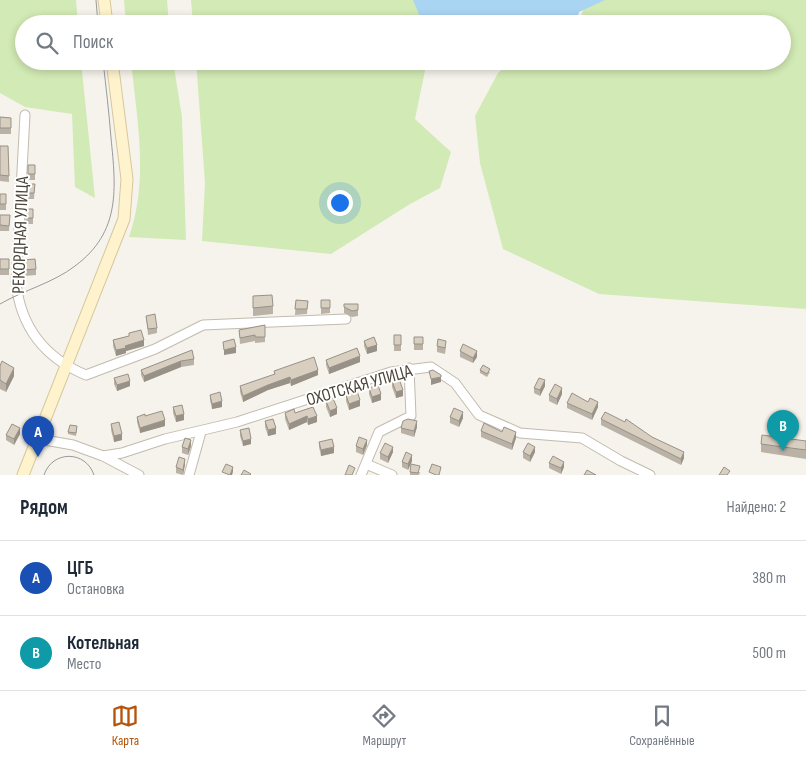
<!DOCTYPE html>
<html lang="ru">
<meta charset="utf-8">
<style>
body{margin:0;font-family:"Sofia Sans Condensed",sans-serif;background:#f6f6f7;color:#1f2937}
.you{position:absolute;left:339px;top:202px;width:18px;height:18px;margin:-12px;border:4px solid #fff;border-radius:50%;background:#1a73e8;box-shadow:0 0 0 8px #1a73e833}
.badge{display:grid;place-items:center;width:32px;height:32px;border-radius:50%;background:#b45309;color:#fff;font-size:16px;font-weight:700}
.pin{position:absolute;translate:-50% -41px;filter:drop-shadow(0 1px 2px #0008)}
.pin::after{content:'';position:absolute;top:26px;width:18px;height:15px;background:inherit;clip-path:polygon(0 0,100% 0,50% 100%)}
.list{margin:0;padding:0;list-style:none}
h2{display:flex;justify-content:space-between;align-items:center;height:65px;margin:0;padding:0 20px;font-size:21px}
h2 small{font-size:16px;font-weight:400;color:#747a83}
.list li{display:grid;grid-template-columns:32px 1fr auto;gap:15px;align-items:center;box-sizing:border-box;height:75px;padding:0 20px;border-top:1px solid #e0e1e3}
.list b{display:block;font-size:19px;white-space:nowrap}
.list p{margin:0;font-size:16px;white-space:nowrap;color:#747a83}
.list em{font-size:16px;font-style:normal;color:#747a83}
.icon{flex:none;width:28px;height:28px;fill:none;stroke:currentColor;stroke-width:2;stroke-linecap:round;stroke-linejoin:round}
.map{position:relative;flex:none;width:806px;height:475px;overflow:hidden}
.search{position:absolute;background:#fff;box-shadow:0 2px 8px #0003;left:15px;right:15px;top:15px;height:55px;display:flex;align-items:center;gap:12px;box-sizing:border-box;padding:0 18px;border-radius:28px;color:#747a83;font-size:19px}
.sheet{height:215px;background:#fff}
nav{display:flex;justify-content:space-around;align-items:center;box-sizing:border-box;height:70px;border-top:1px solid #e0e1e3;background:#fff;font-size:14px;color:#747a83}
nav a{display:grid;justify-items:center;gap:2px}
nav .on{color:#b45309}
.map>svg:first-child{display:block}
.green{fill:#d2eab5}
.water{fill:#a9d4f2}
.lines{fill:none;stroke-linecap:round;stroke-linejoin:round}
.street-casing{stroke:#c2bbae;stroke-width:11}
.secondary-casing{stroke:#d6c79b;stroke-width:13}
.street{stroke:#fff;stroke-width:9}
.secondary{stroke:#fff3cd;stroke-width:11}
.tram{stroke:#9a9a9a;stroke-width:1}
.wall{fill:#bab2a6}
.shaded-wall{fill:#979187}
.building{fill:#d8cfc1;stroke:#979187}
.labels{text-anchor:middle;stroke-width:4;stroke-linejoin:round;paint-order:stroke}
.street-label{font-size:18px;fill:#4b4439;stroke:#fff}
</style>
<div class="map">
<svg width="806" height="475" viewBox="0 0 806 475">
<rect width="100%" height="100%" fill="#f6f3ec"/>
<!-- green -->
<path class="green" d="M0,0H76L78,24H24V61H81L95,198L75,187L72,114L25,107L0,93Z
M124,0H167L169,24H126Z
M191,0H416L422,22L421,24H193Z
M587,0H806V309L599,294L503,249L480,163L475,116L498,73L512,61H782V24H578Z
M131,61H173L182,117L186,240L129,237C149,180 137,120 131,61Z
M196,61H427L415,119L451,152L440,188L410,204L331,254L202,241L205,183Z"/>
<!-- water -->
<path class="water" d="M413,0H605L579,12L575,24H423Z
M440,61H501C479,67 460,74 440,61Z"/>
<g class="lines">
<defs>
<path id="street" d="M25,115L16,283C21,328 45,358 86,375L155,349L203,325L346,319
M39,439L73,445L103,456L139,475
M103,456L122,453L165,439L237,422L391,372L431,367L455,383L479,415L520,433L582,438L621,461L650,475
M366,464L392,475
M189,475L201,432
M361,475L379,432L411,416L409,368"/>
<path id="secondary" d="M104,0L107,24
M23,475L124,219L127,179L112,61"/>
</defs>
<!-- street casing -->
<use href="#street" class="street-casing"/>
<!-- secondary casing -->
<use href="#secondary" class="secondary-casing"/>
<!-- street -->
<use href="#street" class="street"/>
<!-- secondary -->
<use href="#secondary" class="secondary"/>
<!-- tram -->
<path class="tram" d="M96,0L98,24
M0,304C24,290 53,283 75,266C121,232 116,188 111,138C109,112 106,87 103,61
M44,475C52,450 86,450 94,475"/>
</g>
<!-- wall -->
<path class="wall" d="M0,117L11,118V134H0Z
M0,146H8L9,182L0,181Z
M28,165H35V180H28Z
M27,184H35L34,199H27Z
M0,194H6V210H0Z
M26,209H33V224H25Z
M0,215H10L9,231H0Z
M0,259H9V275H0Z
M23,260L36,269V275L24,276Z
M253,296L273,306V314L253,316Z
M296,300L308,301L307,314L295,315Z
M321,300H330V313L321,314Z
M344,304H358V316L352,317L344,313Z
M146,316L157,328V333L148,335Z
M265,325V342L255,343V341L240,344L239,330Z
M129,333L144,346L126,351V353L116,356L113,346V340L129,336Z
M394,335H401V351H394Z
M414,337H423V350H414Z
M364,341L377,351L367,354L364,346Z
M437,346L446,347L445,354L437,352Z
M192,350L194,359V365L181,367L144,382L141,375V370Z
M460,351L477,357L473,363L460,357Z
M326,360L360,362L329,374L326,365Z
M0,366L14,376L6,392L0,389Z
M480,370L490,372L487,377L480,373Z
M274,371L318,375L291,386L290,383L268,390L243,402L240,392V386L274,375Z
M114,378L130,386L117,391L114,384Z
M392,381L403,396L396,398L392,387Z
M545,386L540,396L534,393V388Z
M369,388L381,400L372,403L369,394Z
M562,394L557,405L549,401V395Z
M210,395L222,407L212,409L210,400Z
M346,395L360,406L349,410L346,401Z
M326,401L337,414L330,417L326,407Z
M567,403L598,407L592,420L567,408Z
M173,407L184,420L176,422L173,413Z
M313,407L317,422L308,425L307,422L289,430L285,419V413H295Z
M145,416L165,426L140,433L137,422V417Z
M450,417L463,418L459,427L450,423Z
M601,419L652,437L684,458L681,465L601,425Z
M265,421L276,434L268,436L265,427Z
M111,424L122,440L114,442L111,430Z
M417,427L414,437L401,433V428Z
M77,429L76,436L68,434V432Z
M240,430L251,444L243,446L240,436Z
M481,431L502,432L516,438L512,450L481,437Z
M20,434L14,445L6,440V435Z
M806,441V459L761,452V444Z
M319,442L334,453L321,456L319,447Z
M367,445L363,455L356,452V446Z
M191,446L188,455L182,453V447Z
M393,452L388,463L380,459V453Z
M523,452H535L530,462L523,458Z
M412,461L408,470L402,467V462Z
M549,463L564,467L561,474L549,468Z
M185,464L183,475L176,473V467Z
M410,472H420L419,475H410Z"/>
<!-- shaded-wall -->
<path class="shaded-wall" d="M144,340V346L126,351V353L116,356V350L125,346Z
M377,345V351L367,354V348Z
M236,347V353L224,355V350Z
M477,351V357L473,363V358Z
M360,356V362L329,374V368Z
M181,361V367L144,382V376Z
M14,368V376L6,392V384Z
M318,370V375L291,386V380Z
M290,377V383L268,390L243,402V396L268,385Z
M441,377V382L431,385V379Z
M545,380V386L540,396V390Z
M130,381V386L117,391V385Z
M562,388V394L557,405V399Z
M403,390V396L396,398V392Z
M381,394V400L372,403V397Z
M360,400V406L349,410V404Z
M222,401V407L212,409V404Z
M598,402V407L592,420V414Z
M337,408V414L330,417V411Z
M463,412V418L459,427V421Z
M184,414V420L176,422V416Z
M307,416V422L289,430V424Z
M317,416V422L308,425V419Z
M165,420V426L140,433V428Z
M417,421V427L414,437V431Z
M20,428V434L14,445V439Z
M276,428V434L268,436V430Z
M516,432V438L512,450V444Z
M122,434V440L114,442V436Z
M251,439V444L243,446V441Z
M191,440V446L188,455V449Z
M367,440V445L363,455V449Z
M334,447V453L321,456V450Z
M393,447V452L388,463V457Z
M535,447V452L530,462V456Z
M684,452V458L681,465V459Z
M412,455V461L408,470V464Z
M185,459V464L183,475V470Z
M564,462V467L561,474V468Z
M233,467V472L232,475H230Z"/>
<!-- building -->
<path class="building" d="M0,117L11,118V128H0Z
M0,146H8L9,176L0,175Z
M28,165H35V174H28Z
M27,184H35L34,193H27Z
M0,194H6V204H0Z
M26,209H33V218H25Z
M0,215H10L9,226L0,225Z
M0,259H9V269H0Z
M35,259L36,269L24,270L23,260Z
M272,295L273,306L253,308V296Z
M296,300L308,301L307,309H295Z
M321,300H330V308H321Z
M344,304H358V310L352,311L344,307Z
M155,314L157,328L148,329L146,316Z
M265,325V337H255V335L240,338L239,330Z
M141,330L144,340L125,346L126,348L116,350L113,340L129,336V333Z
M394,335H401V345H394Z
M374,337L377,345L367,348L364,341Z
M414,337H423V344H414Z
M234,339L236,347L224,350L223,342Z
M438,339L446,341L445,348L437,346Z
M463,344L477,351L473,358L460,351Z
M357,348L360,356L329,368L326,360Z
M192,350L194,359L181,361L144,376L141,370Z
M314,357L318,370L291,380L290,377L268,385L243,396L240,386L275,374L274,371Z
M2,361L14,368L6,384L0,380V366Z
M483,365L490,369L487,374L480,370Z
M433,370L441,375V377L431,379L429,371Z
M128,374L130,381L117,385L114,378Z
M539,378L545,380L540,390L534,388Z
M399,379L403,390L396,392L392,381Z
M555,384L562,388L557,399L549,395Z
M378,385L381,394L372,397L369,388Z
M357,391L360,400L349,404L346,395Z
M220,392L222,401L212,404L210,395Z
M572,393L588,402L590,398L598,402L592,414L567,403Z
M333,398L337,408L330,411L326,401Z
M182,405L184,414L176,416L173,407Z
M313,407L317,416L308,419L307,416L289,424L285,413L294,409L295,413Z
M454,408L463,412L459,421L450,417Z
M162,411L165,420L140,428L137,417L145,414V416Z
M605,412L625,422L626,419L652,437L684,452L681,459L601,419Z
M273,419L276,428L268,430L265,421Z
M408,419L417,421L414,431L401,428L403,421Z
M119,422L122,434L114,436L111,424Z
M484,423L502,432L504,427L516,432L512,444L481,431Z
M12,424L20,428L14,439L6,435Z
M70,425L77,426L76,433L68,432Z
M249,428L251,439L243,441L240,430Z
M762,435L806,441V450L761,444Z
M359,437L367,440L363,449L356,446Z
M185,438L191,440L188,449L182,447Z
M332,439L334,447L321,450L319,442Z
M385,443L393,447L388,457L380,453Z
M528,443L535,447L530,456L523,452Z
M406,452L412,455L408,464L402,462Z
M553,456L564,462L561,468L549,463Z
M179,457L185,459L183,470L176,467Z
M226,464L233,467L230,475L222,472Z
M411,464L420,466L418,473L410,472Z
M432,464L441,467L439,475H436L429,472Z
M349,465L355,468L352,475H345Z
M724,467L730,471L727,475H719Z
M244,470L251,474L250,475H241Z
M587,470L596,475H584Z"/>
<g class="labels">
<!-- street labels -->
<g class="street-label">
<text transform="translate(20 235) rotate(-88)" y="6">РЕКОРДНАЯ УЛИЦА</text>
<text transform="translate(359 385) rotate(-16)" y="6">ОХОТСКАЯ УЛИЦА</text>
</g>
</g>
</svg>
<div class="you"></div>
<div class="pin badge" style="left:38px;top:457px;background:#1a4fb4">A</div>
<div class="pin badge" style="left:783px;top:451px;background:#0f9aa8">B</div>
<div class="search"><svg class="icon" aria-label="search" viewBox="0 0 24 24"><circle cx="10" cy="10" r="6"/><path d="M15 15l6 6"/></svg>Поиск</div>
</div>
<section class="sheet">
<h2>Рядом<small>Найдено: 2</small></h2>
<ul class="list">
<li><span class="badge" style="background:#1a4fb4">A</span><div><b>ЦГБ</b><p>Остановка</p></div><em>380 m</em></li>
<li><span class="badge" style="background:#0f9aa8">B</span><div><b>Котельная</b><p>Место</p></div><em>500 m</em></li>
</ul>
</section>
<nav>
<a class="on"><svg class="icon" aria-label="map" viewBox="0 0 24 24"><path d="M3 6l6-2 6 2 6-2v14l-6 2-6-2-6 2zM9 4v14M15 6v14"/></svg>Карта</a>
<a><svg class="icon" aria-label="directions" viewBox="0 0 24 24"><path d="M12 3l9 9-9 9-9-9zM9 14v-3h6M13 9l2 2-2 2"/></svg>Маршрут</a>
<a><svg class="icon" aria-label="saved" viewBox="0 0 24 24"><path d="M7 4h10v16l-5-4-5 4z"/></svg>Сохранённые</a>
</nav>
